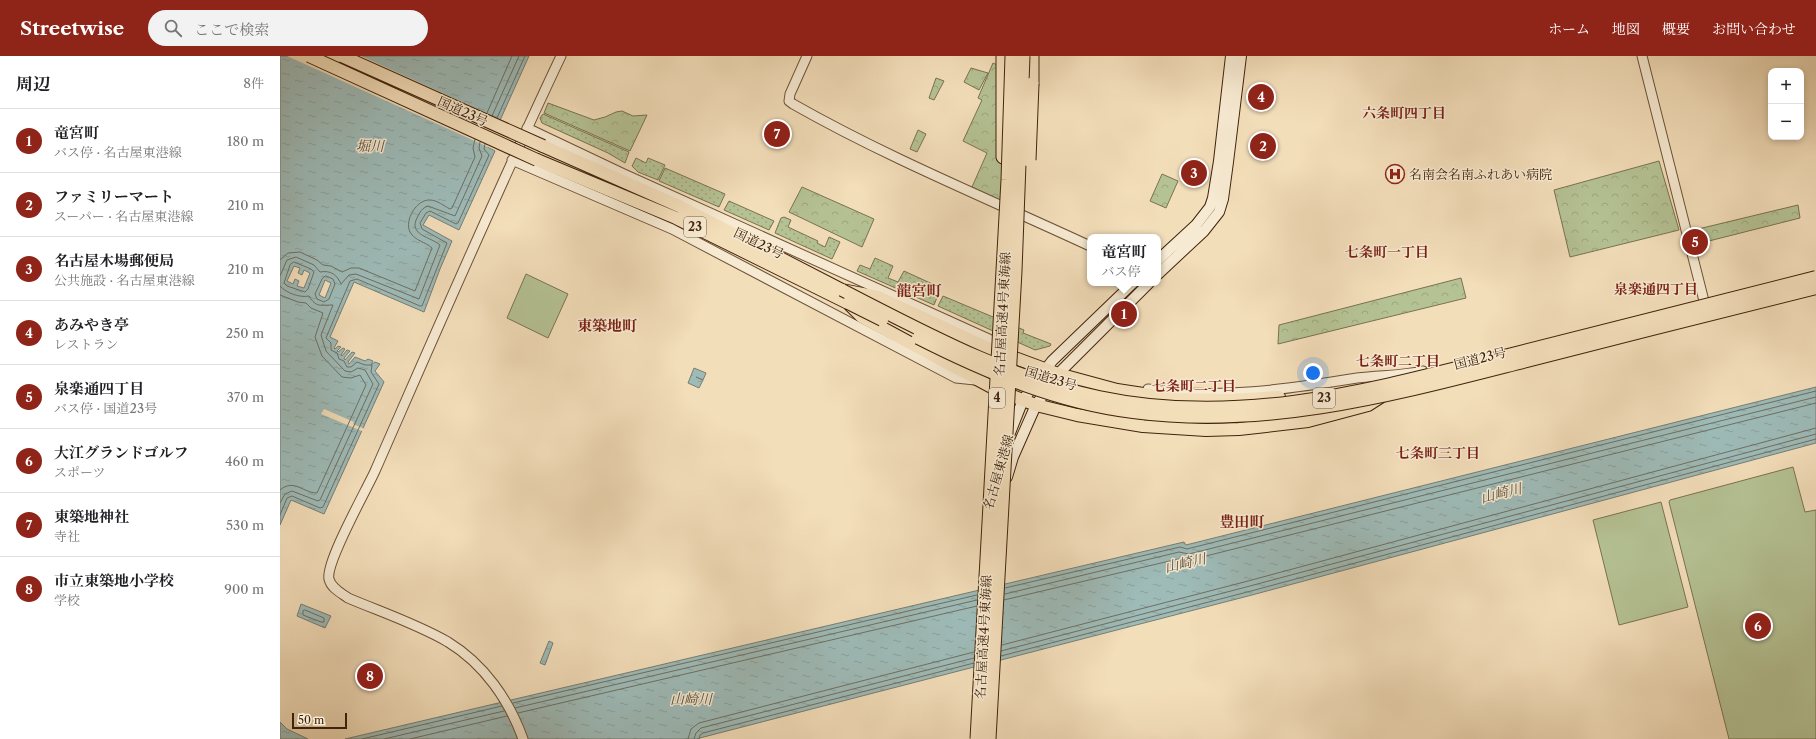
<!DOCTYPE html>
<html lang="ja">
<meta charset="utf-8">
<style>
body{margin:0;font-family:"Libre Caslon Text","Noto Serif JP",serif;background:#f2f2f2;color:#202124}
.controls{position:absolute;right:12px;top:12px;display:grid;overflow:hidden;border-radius:8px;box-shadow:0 2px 6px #0003}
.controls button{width:36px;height:36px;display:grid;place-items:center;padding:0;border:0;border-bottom:1px solid #e0e0e0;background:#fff;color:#202124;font:20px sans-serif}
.scale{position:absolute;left:12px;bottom:10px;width:55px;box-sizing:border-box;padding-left:4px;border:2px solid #40230b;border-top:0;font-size:11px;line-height:14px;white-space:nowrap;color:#40230b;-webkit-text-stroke:3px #f7ead2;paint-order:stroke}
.you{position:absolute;left:1033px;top:317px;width:14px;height:14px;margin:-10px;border:3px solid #fff;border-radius:50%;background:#1a73e8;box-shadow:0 0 0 6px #1a73e833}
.badge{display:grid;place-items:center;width:26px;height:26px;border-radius:50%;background:#8f2418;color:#fff;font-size:13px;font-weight:700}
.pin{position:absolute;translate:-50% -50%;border:2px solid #fff;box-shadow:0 1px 4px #0006}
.popup{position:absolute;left:807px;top:178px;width:74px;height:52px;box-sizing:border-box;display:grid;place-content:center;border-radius:8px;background:#fff;filter:drop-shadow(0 1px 3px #0005);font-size:13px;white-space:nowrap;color:#757577}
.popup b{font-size:15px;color:#202124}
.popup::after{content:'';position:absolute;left:50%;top:100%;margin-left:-8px;border:8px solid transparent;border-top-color:#fff}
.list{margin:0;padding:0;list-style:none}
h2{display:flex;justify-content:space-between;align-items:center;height:52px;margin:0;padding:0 16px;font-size:17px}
h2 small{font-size:13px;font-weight:400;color:#757577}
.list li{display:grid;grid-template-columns:26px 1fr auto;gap:12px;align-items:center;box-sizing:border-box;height:64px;padding:0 16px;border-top:1px solid #e0e0e0}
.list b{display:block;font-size:15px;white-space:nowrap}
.list p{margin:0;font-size:13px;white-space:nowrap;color:#757577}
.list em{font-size:13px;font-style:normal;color:#757577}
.icon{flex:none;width:22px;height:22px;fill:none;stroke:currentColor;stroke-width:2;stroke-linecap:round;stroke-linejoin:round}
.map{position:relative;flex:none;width:1536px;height:683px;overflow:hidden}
header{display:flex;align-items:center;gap:24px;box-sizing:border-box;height:56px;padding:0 20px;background:#8f2418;color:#fff}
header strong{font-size:19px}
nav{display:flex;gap:22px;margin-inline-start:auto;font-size:14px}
.search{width:280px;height:36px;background:#f2f2f2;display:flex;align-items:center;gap:10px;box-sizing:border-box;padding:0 14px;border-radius:22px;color:#757577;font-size:15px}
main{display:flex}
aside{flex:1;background:#fff}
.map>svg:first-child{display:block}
.grass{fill:#b5c294;stroke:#7a7250}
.park{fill:url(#park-crowns);stroke:#7a7250}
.garden{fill:url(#garden-dots);stroke:#7a7250}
.water{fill:url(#water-ripples);stroke:#787e73;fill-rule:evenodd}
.pier{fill:#f3deba}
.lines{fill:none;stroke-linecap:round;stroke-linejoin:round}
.shore{stroke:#6f6f62;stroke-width:1}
.tertiary-casing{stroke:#6d5237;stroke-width:11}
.secondary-casing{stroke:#40230b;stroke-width:12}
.trunk-casing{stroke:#40230b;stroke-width:14}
.motorway-casing{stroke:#40230b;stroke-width:15}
.tertiary{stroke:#f7ead2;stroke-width:9}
.secondary{stroke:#f7ead2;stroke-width:10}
.trunk{stroke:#f3deba;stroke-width:12}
.motorway{stroke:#f3deba;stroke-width:13}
.trunk-bridge-casing{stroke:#40230b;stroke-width:14;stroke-linecap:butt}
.motorway-bridge-casing{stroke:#40230b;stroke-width:15;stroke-linecap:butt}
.trunk-bridge{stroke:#f3deba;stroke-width:12}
.motorway-bridge{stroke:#f3deba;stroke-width:13}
.labels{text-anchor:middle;stroke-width:3;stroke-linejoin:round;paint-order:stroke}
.shield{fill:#f7ead2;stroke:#775f47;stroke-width:1}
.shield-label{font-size:12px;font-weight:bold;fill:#40230b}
.street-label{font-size:13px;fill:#40230b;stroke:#f7ead2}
.poi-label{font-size:13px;fill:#40230b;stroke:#f7ead2;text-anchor:start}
.neighbourhood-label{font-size:14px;font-weight:bold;fill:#7a1f14;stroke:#f7ead2}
.water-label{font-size:14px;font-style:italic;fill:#5c513f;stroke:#f7ead2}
.quarter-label{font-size:15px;font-weight:bold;fill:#7a1f14;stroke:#f7ead2}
</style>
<header>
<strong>Streetwise</strong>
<div class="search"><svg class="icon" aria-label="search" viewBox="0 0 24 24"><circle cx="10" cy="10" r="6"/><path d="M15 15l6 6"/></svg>ここで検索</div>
<nav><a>ホーム</a><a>地図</a><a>概要</a><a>お問い合わせ</a></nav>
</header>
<main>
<aside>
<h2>周辺<small>8件</small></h2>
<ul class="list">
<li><span class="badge">1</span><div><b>竜宮町</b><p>バス停 · 名古屋東港線</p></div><em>180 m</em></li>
<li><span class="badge">2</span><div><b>ファミリーマート</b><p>スーパー · 名古屋東港線</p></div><em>210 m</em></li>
<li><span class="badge">3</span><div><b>名古屋木場郵便局</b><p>公共施設 · 名古屋東港線</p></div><em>210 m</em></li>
<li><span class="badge">4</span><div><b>あみやき亭</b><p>レストラン</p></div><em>250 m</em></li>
<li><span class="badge">5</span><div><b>泉楽通四丁目</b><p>バス停 · 国道23号</p></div><em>370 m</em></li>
<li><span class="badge">6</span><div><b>大江グランドゴルフ</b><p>スポーツ</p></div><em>460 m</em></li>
<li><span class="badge">7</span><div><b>東築地神社</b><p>寺社</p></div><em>530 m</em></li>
<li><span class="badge">8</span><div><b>市立東築地小学校</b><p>学校</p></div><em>900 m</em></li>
</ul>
</aside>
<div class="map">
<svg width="1536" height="683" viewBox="0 0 1536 683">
<defs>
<pattern id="park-crowns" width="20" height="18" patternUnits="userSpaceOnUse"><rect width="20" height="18" fill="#b5c294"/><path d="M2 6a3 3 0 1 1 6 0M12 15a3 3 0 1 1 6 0" fill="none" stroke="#9da67e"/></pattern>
<pattern id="garden-dots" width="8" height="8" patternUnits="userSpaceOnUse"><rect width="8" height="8" fill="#b5c294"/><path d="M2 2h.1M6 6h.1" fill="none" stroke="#9da67e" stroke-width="1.8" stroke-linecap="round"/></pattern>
<pattern id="water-ripples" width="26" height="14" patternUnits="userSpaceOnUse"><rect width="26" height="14" fill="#9ebbb8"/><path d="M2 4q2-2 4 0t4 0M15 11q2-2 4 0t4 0" fill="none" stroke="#89a09d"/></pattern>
</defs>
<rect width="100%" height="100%" fill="#f3deba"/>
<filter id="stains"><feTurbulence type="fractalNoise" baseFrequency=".005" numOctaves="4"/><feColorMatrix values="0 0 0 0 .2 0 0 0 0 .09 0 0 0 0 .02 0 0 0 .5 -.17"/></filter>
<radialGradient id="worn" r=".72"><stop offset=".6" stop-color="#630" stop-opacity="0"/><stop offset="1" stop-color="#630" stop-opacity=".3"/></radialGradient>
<!-- grass -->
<path class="grass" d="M246,218L288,238L268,282L227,262Z
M1513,411L1525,456L1536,454V683H1449L1389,446L1390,444Z
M1381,446L1408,551L1339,569L1313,464Z"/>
<!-- park -->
<path class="park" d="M713,7L752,26L726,148L692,131L707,97L683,85L702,44L698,42Z
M691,12L708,17L699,34L684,26Z
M656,22L664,25L654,44L649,42Z
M268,47L314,64L325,61L336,56L342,55L353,60L367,59L350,95L264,57Z
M638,74L646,78L637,96L630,93Z
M1379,105L1399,174L1290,201L1274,134Z
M882,118L898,125L886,152L870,145Z
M522,131L594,163L582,191L509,156Z
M1518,149L1520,162L1417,188L1414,174Z
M1181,222L1186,242L998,288L999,269Z"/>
<!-- garden -->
<path class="garden" d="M263,58L349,96L345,107L328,97L262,67L260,62Z
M356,102L366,107L368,102L385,109L378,124L358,116L352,110Z
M385,112L445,138L439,151L379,125Z
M449,145L494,165L489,174L444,154Z
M504,161L511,164L508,171L538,185L537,187L545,191L549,181L560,186L552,203L495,177L501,162Z
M595,202L613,210L608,222L618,226L624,215L659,231L660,234L654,249L577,215L580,209L590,213Z
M663,240L744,274L743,277L771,288L770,290L755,294L658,250Z"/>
<!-- water -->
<path class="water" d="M0,0H249L208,91L215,95L179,174L149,159L143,169L172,185L160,213L144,256L74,226L50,281L58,285L54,292L55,293L58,290L61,291L57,295L58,296L63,292L65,293L61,299L62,300L67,294L70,295L64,302L65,304L72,296L75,297L68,306L69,308L75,301L85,305L88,303L93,305L91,309L95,306L100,308L95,315L104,326L44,458L11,444L0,469ZM14,210L20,212L18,217L22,219L24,214L30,217L24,232L17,230L19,225L15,223L13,228L7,225ZM45,224L51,227L45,242L39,239Z
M414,312L426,317L423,324L416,321L423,324L419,332L408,327Z
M1536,331V387L972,539L416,683H65L904,486L906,489Z
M21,548L51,560L45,572L17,560Z
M269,585L273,587L265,609L260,607Z
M84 615a6 6 0 1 1 12 0a6 6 0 1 1-12 0Z
M0,666L7,673L28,683H0Z"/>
<!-- pier -->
<path class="pier" d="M7,0H81L222,64L210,91L217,95Z
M44,353L74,366L73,368L85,373L84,376L41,358Z"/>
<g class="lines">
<!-- shore -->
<path class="shore" d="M207,57L232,0
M212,60L239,0
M217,62L245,0
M0,204L8,197L20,196L37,204L43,209L51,210L62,216L71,212H79L135,235L152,192C146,186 135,185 130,176C124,164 137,143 150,144C157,144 164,150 170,153L172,152L195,101L193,92L195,83
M14,206L31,213L34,216L28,233L25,236L7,230L4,227L10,209Z
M0,220L7,204L16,201L34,209L40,216C51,214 57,219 61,228L69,219L76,218L139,243L160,189C151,181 128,179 137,162C140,156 142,152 148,150L175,160L202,100L199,92L200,86
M46,220L53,223L55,228L49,243L44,246L37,243L35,238L42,223Z
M0,230C6,237 20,242 29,240C36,252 41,249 53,249L41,279L46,295L65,315L71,316L78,312L85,314L93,328L40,444L38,445L12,435L5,438L0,447
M0,239L18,246L26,247L31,252L43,257L35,281L42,300L62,321L71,322L80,319L86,329L37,437C23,437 14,422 0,434
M0,459L7,442L12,440L40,452L43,451L99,328L91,316L92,309H85L77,306L71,311H67L64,305L59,303L57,297L51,294V287L46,282L70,225L77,223L140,250H142L167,187L142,173L140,167L146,157L150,155L176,168L178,167L209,99L204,93L205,88
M725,532L900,491L907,493L1536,335
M725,538L899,496L909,498L1536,341
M724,544L898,503L910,504L1536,347
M25,554L44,562V566H41L23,559V555Z
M722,589L968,525L1536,372
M721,595L970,530L1536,378
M721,600L971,535L1536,383
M233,647L697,539
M235,652L697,544
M238,657L697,550
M82,683L222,650
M104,683L224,655
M130,683L227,660
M408,683L411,673L419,667L694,596
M414,683L416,677L421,672L694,602
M419,683L420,679L423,677L694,607"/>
<defs>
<path id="tertiary" d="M527,0L510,38L509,45L513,48C608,102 711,144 810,190
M1362,0L1424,245
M247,72L344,118L709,283L721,295
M232,104L392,173L676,322L695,324
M868,333C938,344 1008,333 1077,322C1099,319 1121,320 1143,315
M243,683C229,644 204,608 168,586C137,568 101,556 68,542C61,537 51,532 49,523C45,507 87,433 95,415C156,276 216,137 281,0"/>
<path id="secondary" d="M878,204L916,169L930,151L933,142L939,105L951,0
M878,218L924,175L939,156L943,143L948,106L961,0
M728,382L743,344L772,305L853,227
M727,421L733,401L756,349L778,318L869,227"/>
<path id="trunk" d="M263,90L399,150L562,234L598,241L705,291L778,318L837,334L896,343L948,344L999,341
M257,104L396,162L568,247L582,261L719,335L756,349L797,359L863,370L926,374L959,373L986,370L1028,365L1088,349L1102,340"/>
<path id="motorway" d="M752,28V0
M723,101V0"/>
</defs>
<!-- tertiary casing -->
<use href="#tertiary" class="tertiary-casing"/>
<!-- secondary casing -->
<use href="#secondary" class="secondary-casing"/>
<!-- trunk casing -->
<use href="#trunk" class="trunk-casing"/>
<!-- motorway casing -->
<use href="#motorway" class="motorway-casing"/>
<!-- tertiary -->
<use href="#tertiary" class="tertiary"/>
<!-- secondary -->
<use href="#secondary" class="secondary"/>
<!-- trunk -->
<use href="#trunk" class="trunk"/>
<!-- motorway -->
<use href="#motorway" class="motorway"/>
<defs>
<path id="trunk-bridge" d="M29,0L257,104
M62,0L263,90
M562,234C644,276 728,322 819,341C965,372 1100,331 1240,296C1339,271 1437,246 1536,221
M568,247L602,264
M638,282C705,316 778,347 853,356C988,374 1117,338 1247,305C1343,280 1440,256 1536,232"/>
<path id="motorway-bridge" d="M749,104L752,28
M697,683L728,124L732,0
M709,683L735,215L743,0"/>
</defs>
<!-- trunk-bridge casing -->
<use href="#trunk-bridge" class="trunk-bridge-casing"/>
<!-- motorway-bridge casing -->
<use href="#motorway-bridge" class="motorway-bridge-casing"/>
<!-- trunk-bridge -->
<use href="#trunk-bridge" class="trunk-bridge"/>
<!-- motorway-bridge -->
<use href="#motorway-bridge" class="motorway-bridge"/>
</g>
<!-- icons -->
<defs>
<symbol id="hospital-ring" viewBox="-11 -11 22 22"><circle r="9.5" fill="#f7ead2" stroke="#8f2418" stroke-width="1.5"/><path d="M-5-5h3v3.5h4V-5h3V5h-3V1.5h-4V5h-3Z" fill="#8f2418"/></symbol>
</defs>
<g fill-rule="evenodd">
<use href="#hospital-ring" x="1104" y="107" width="22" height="22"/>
</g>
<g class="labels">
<!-- shield labels -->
<g class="shield">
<rect x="404" y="161" width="22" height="20" rx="3"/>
<rect x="709" y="332" width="16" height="20" rx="3"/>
<rect x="1033" y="332" width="22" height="20" rx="3"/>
</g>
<g class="shield-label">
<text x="415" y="175">23</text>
<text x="717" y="346">4</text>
<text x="1044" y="346">23</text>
</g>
<!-- street labels -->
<g class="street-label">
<text transform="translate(183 55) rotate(24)" y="5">国道23号</text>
<text transform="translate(479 187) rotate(26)" y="5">国道23号</text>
<text transform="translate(722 258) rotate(-87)" y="5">名古屋高速4号東海線</text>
<text transform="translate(1200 302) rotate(-14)" y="5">国道23号</text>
<text transform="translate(771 322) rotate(17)" y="5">国道23号</text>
<text transform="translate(718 416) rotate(-74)" y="5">名古屋東港線</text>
<text transform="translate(703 581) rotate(-87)" y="5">名古屋高速4号東海線</text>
</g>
<!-- poi labels -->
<g class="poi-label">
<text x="1129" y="123">名南会名南ふれあい病院</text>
</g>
<!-- neighbourhood labels -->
<g class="neighbourhood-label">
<text x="1124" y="62">六条町四丁目</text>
<text x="1107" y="201">七条町一丁目</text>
<text x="1376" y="238">泉楽通四丁目</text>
<text x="1118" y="310">七条町二丁目</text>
<text x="914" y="335">七条町二丁目</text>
<text x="1158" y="402">七条町三丁目</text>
</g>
<!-- water labels -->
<g class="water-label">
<text x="90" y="95">堀川</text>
<text transform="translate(1221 437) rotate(-14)" y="5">山崎川</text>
<text transform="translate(905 507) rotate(-13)" y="5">山崎川</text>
<text x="411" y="648">山崎川</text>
</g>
<!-- quarter labels -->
<g class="quarter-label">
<text x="639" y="240">龍宮町</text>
<text x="327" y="275">東築地町</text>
<text x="962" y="471">豊田町</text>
</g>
</g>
<rect width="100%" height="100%" filter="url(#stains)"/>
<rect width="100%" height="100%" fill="url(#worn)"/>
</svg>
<div class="controls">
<button>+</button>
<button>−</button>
</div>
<div class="scale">50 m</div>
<div class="you"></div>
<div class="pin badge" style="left:844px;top:258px">1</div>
<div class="popup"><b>竜宮町</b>バス停</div>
<div class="pin badge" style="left:983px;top:90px">2</div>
<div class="pin badge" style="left:914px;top:117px">3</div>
<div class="pin badge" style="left:981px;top:41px">4</div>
<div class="pin badge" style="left:1415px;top:186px">5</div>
<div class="pin badge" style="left:1478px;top:570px">6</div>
<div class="pin badge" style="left:497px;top:78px">7</div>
<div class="pin badge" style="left:90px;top:620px">8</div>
</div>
</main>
